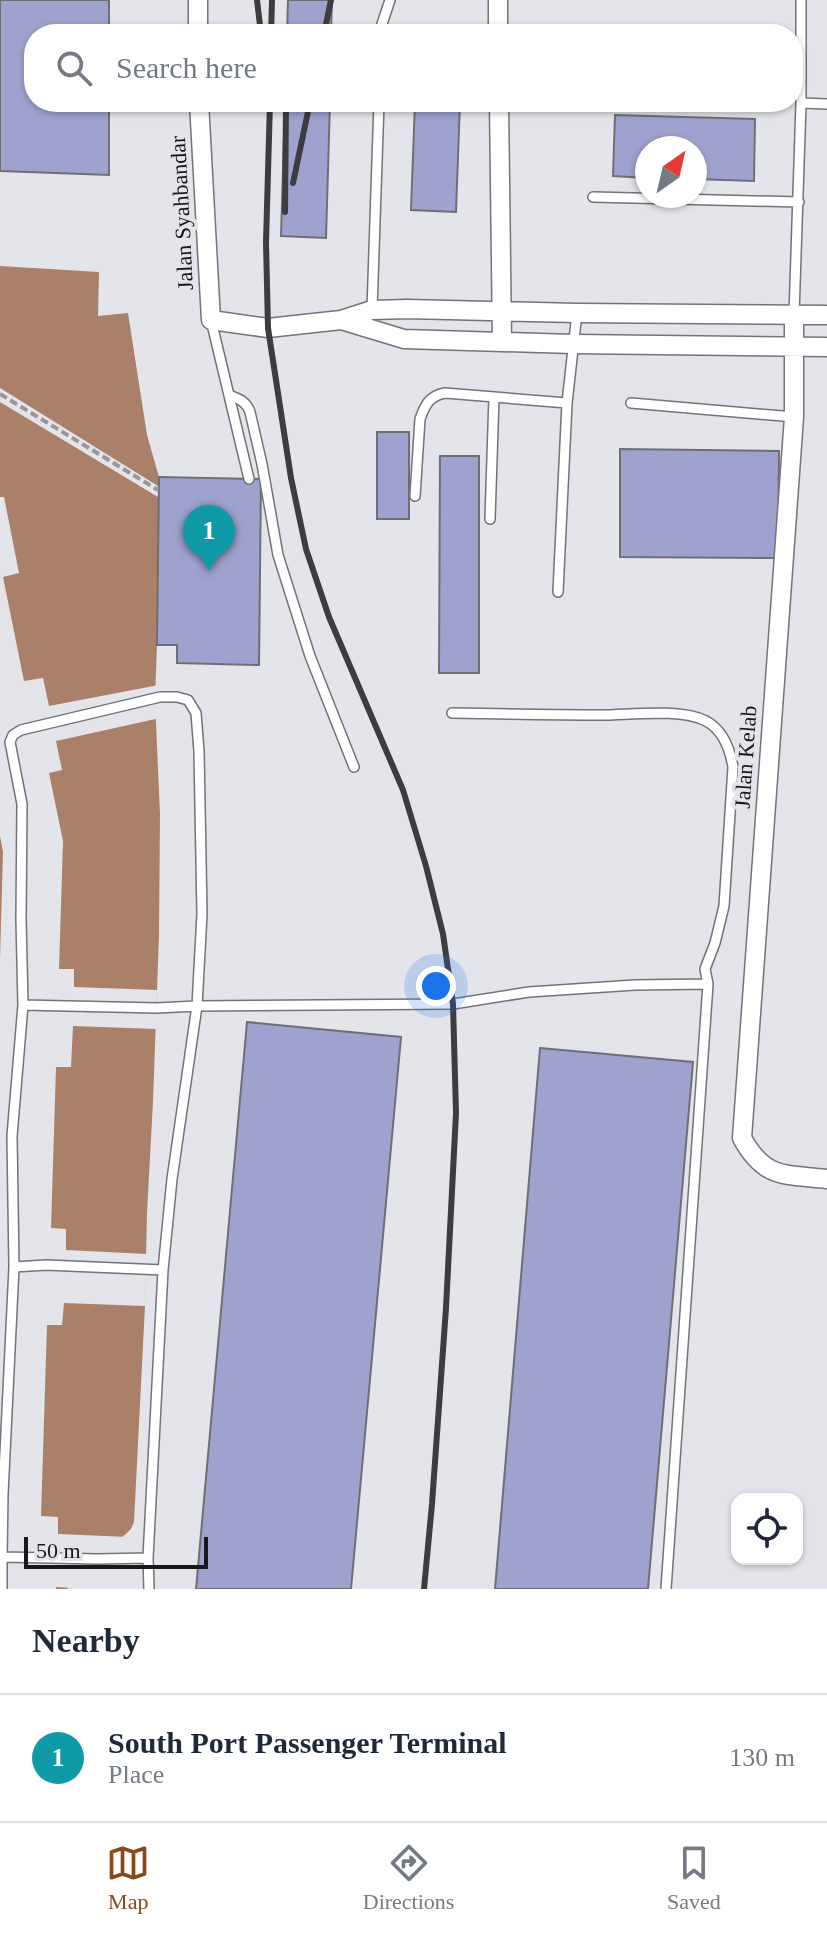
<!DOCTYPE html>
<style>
body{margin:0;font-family:Georgia,serif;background:#f2f2f3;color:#1f2937}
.controls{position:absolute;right:24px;bottom:24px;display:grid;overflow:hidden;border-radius:16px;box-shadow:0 2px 6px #0004}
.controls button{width:72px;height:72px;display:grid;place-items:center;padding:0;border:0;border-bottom:2px solid #e0e1e3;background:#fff;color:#1f2937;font:40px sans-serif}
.compass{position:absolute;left:635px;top:136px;width:72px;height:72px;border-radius:50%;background:#fff;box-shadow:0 2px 6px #0004;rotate:34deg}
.scale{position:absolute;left:24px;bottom:20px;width:184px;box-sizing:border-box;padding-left:8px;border:4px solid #18181a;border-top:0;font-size:22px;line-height:28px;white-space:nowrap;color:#18181a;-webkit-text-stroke:6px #e4e5ea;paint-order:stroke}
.you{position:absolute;left:436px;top:986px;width:28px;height:28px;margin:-20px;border:6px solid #fff;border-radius:50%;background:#1a73e8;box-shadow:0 0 0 12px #1a73e833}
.badge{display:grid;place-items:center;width:52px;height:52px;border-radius:50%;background:#8b471a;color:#fff;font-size:26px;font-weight:700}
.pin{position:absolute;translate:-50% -66px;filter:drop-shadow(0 2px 4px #0008)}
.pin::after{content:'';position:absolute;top:42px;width:28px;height:24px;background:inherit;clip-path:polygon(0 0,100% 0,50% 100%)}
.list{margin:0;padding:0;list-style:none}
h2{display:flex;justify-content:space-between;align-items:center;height:104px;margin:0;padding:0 32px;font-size:34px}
h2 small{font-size:26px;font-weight:400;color:#747a83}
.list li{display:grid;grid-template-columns:52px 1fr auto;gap:24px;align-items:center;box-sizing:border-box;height:128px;padding:0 32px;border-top:2px solid #e0e1e3}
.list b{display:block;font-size:30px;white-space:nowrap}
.list p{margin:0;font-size:26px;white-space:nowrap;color:#747a83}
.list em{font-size:26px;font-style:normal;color:#747a83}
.icon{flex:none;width:44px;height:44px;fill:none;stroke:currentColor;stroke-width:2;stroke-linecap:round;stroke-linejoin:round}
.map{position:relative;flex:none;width:827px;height:1589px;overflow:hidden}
.search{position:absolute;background:#fff;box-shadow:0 2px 6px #0004;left:24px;right:24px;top:24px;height:88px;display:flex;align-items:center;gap:20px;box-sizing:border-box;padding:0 28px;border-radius:32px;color:#747a83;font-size:30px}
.sheet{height:232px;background:#fff}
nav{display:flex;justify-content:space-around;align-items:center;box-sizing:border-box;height:112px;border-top:2px solid #e0e1e3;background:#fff;font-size:22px;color:#747a83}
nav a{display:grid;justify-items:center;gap:4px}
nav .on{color:#8b471a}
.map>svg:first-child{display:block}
.water{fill:#ab8068}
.pier{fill:#e4e5ea}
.building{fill:#9fa2ce;stroke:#6f6f73;stroke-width:2}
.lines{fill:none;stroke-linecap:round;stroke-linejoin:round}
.lane-casing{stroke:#737378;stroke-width:12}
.street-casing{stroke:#737378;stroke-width:21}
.path{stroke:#97989b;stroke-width:4;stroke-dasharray:8 4;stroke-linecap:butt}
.lane{stroke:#fff;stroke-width:9}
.street{stroke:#fff;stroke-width:18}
.rail{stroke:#3d3d40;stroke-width:6}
.labels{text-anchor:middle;stroke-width:8;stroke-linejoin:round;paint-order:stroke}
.street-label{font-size:22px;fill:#18181a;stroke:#e4e5ea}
</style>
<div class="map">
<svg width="827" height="1589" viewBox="0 0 827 1589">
<rect width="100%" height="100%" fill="#e4e5ea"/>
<!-- water -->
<path class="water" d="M0,266L99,272L98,316L128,313L147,435L159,477L157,645L155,699L160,814L159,935L153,1101L147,1213L145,1306L134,1522L131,1529L67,1589H0Z"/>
<!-- pier -->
<path class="pier" d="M0,388L158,486V497L0,402Z
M0,497H4L19,573L3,577L24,681L43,678L49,706L159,685L160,718L56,741L62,770L49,773L63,841L59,969H74V987L157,990L156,1029L73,1026L71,1067H56L51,1228L66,1229V1250L147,1254L145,1306L64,1303L62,1325H47L41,1516L58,1517V1534L128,1537L74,1588L56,1587V1589H0V959L3,852L0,836Z"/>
<!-- building -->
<path class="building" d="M0,0H109V34H34V102H109V175L0,171Z
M288,0H332L331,34H287Z
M417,26L462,28V34H417Z
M614,26L771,29V34H614Z
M285,102H330L326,238L281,236Z
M415,102H460L456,212L411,210Z
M615,115L755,119L754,181L695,179V148H647V178L613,176Z
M377,432H409V519H377Z
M620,449L779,451L778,558L620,557Z
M440,456H479V673H439Z
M159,477L261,479L259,665L177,663V645H157Z
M247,1022L401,1037L351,1589H196Z
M540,1048L693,1062L648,1589H495Z"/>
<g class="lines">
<defs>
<path id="lane" d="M381,34L382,24L390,0
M801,103L827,104
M593,197L799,202
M372,310L379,102
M794,315L801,103V0
M211,320L249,479
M229,395C239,399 246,401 250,412L262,464L278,555L310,656L354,767
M631,403L794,417
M415,496L420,419C425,405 429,396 445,393L567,403
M490,519L494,397
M558,592L567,403L577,313
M452,713C502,714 552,715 601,715C630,715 680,708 706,721C723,730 730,749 733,767L724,906L715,943L705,969L708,984
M23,1005L21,919L22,804L10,742L13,735L21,730L160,697H177L188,700L196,713L199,751L202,914L197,1006L172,1179L163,1270L148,1558L149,1589
M14,1267L46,1265L163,1270
M2,1557L3,1494L14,1267L12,1136L23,1005L157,1008L197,1006L453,1004L529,992L635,985L708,984L666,1589
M2,1589V1557L98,1559L148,1558"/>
<path id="street" d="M198,0V34
M498,0V34
M199,102L211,320L268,328L341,320L372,310L407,309L577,313L827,315
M499,102L502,342
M794,315V417L742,1138C765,1180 785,1174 827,1179
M341,320L404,339L573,344L827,347"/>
</defs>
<!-- lane casing -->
<use href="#lane" class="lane-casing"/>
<!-- street casing -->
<use href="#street" class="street-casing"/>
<!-- path -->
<path class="path" d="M0,394L158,490"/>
<!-- lane -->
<use href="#lane" class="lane"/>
<!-- street -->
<use href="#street" class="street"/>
<!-- rail -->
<path class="rail" d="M257,0L261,34
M271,34L272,0
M324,34L331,0
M270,102L266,242L268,328L291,478L306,549L329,617L403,790L426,866L443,934L453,1004L456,1113L446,1308L432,1504L424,1589
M293,183L310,102
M285,212L286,102"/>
</g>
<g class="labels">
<!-- street labels -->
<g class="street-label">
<text transform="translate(181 213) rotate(-93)" y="8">Jalan Syahbandar</text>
<text transform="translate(745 757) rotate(-86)" y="8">Jalan Kelab</text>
</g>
</g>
</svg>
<div class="controls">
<button><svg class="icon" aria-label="locate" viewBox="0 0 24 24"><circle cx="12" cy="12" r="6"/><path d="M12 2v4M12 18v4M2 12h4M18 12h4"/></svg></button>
</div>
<svg class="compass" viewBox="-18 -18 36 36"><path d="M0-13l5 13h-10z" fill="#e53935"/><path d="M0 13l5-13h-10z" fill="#747a83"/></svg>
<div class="scale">50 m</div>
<div class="you"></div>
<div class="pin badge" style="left:209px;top:571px;background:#0f9aa8">1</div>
<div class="search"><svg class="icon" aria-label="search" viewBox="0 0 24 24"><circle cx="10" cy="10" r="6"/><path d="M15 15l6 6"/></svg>Search here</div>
</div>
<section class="sheet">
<h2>Nearby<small></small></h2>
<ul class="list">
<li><span class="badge" style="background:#0f9aa8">1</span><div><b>South Port Passenger Terminal</b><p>Place</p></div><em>130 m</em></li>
</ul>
</section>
<nav>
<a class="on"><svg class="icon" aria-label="map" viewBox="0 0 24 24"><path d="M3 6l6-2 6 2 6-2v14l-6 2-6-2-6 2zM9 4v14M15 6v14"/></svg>Map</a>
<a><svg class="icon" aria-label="directions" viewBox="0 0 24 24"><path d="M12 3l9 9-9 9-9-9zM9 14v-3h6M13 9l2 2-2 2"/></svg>Directions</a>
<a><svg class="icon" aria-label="saved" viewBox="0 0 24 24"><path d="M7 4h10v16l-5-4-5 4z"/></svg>Saved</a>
</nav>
